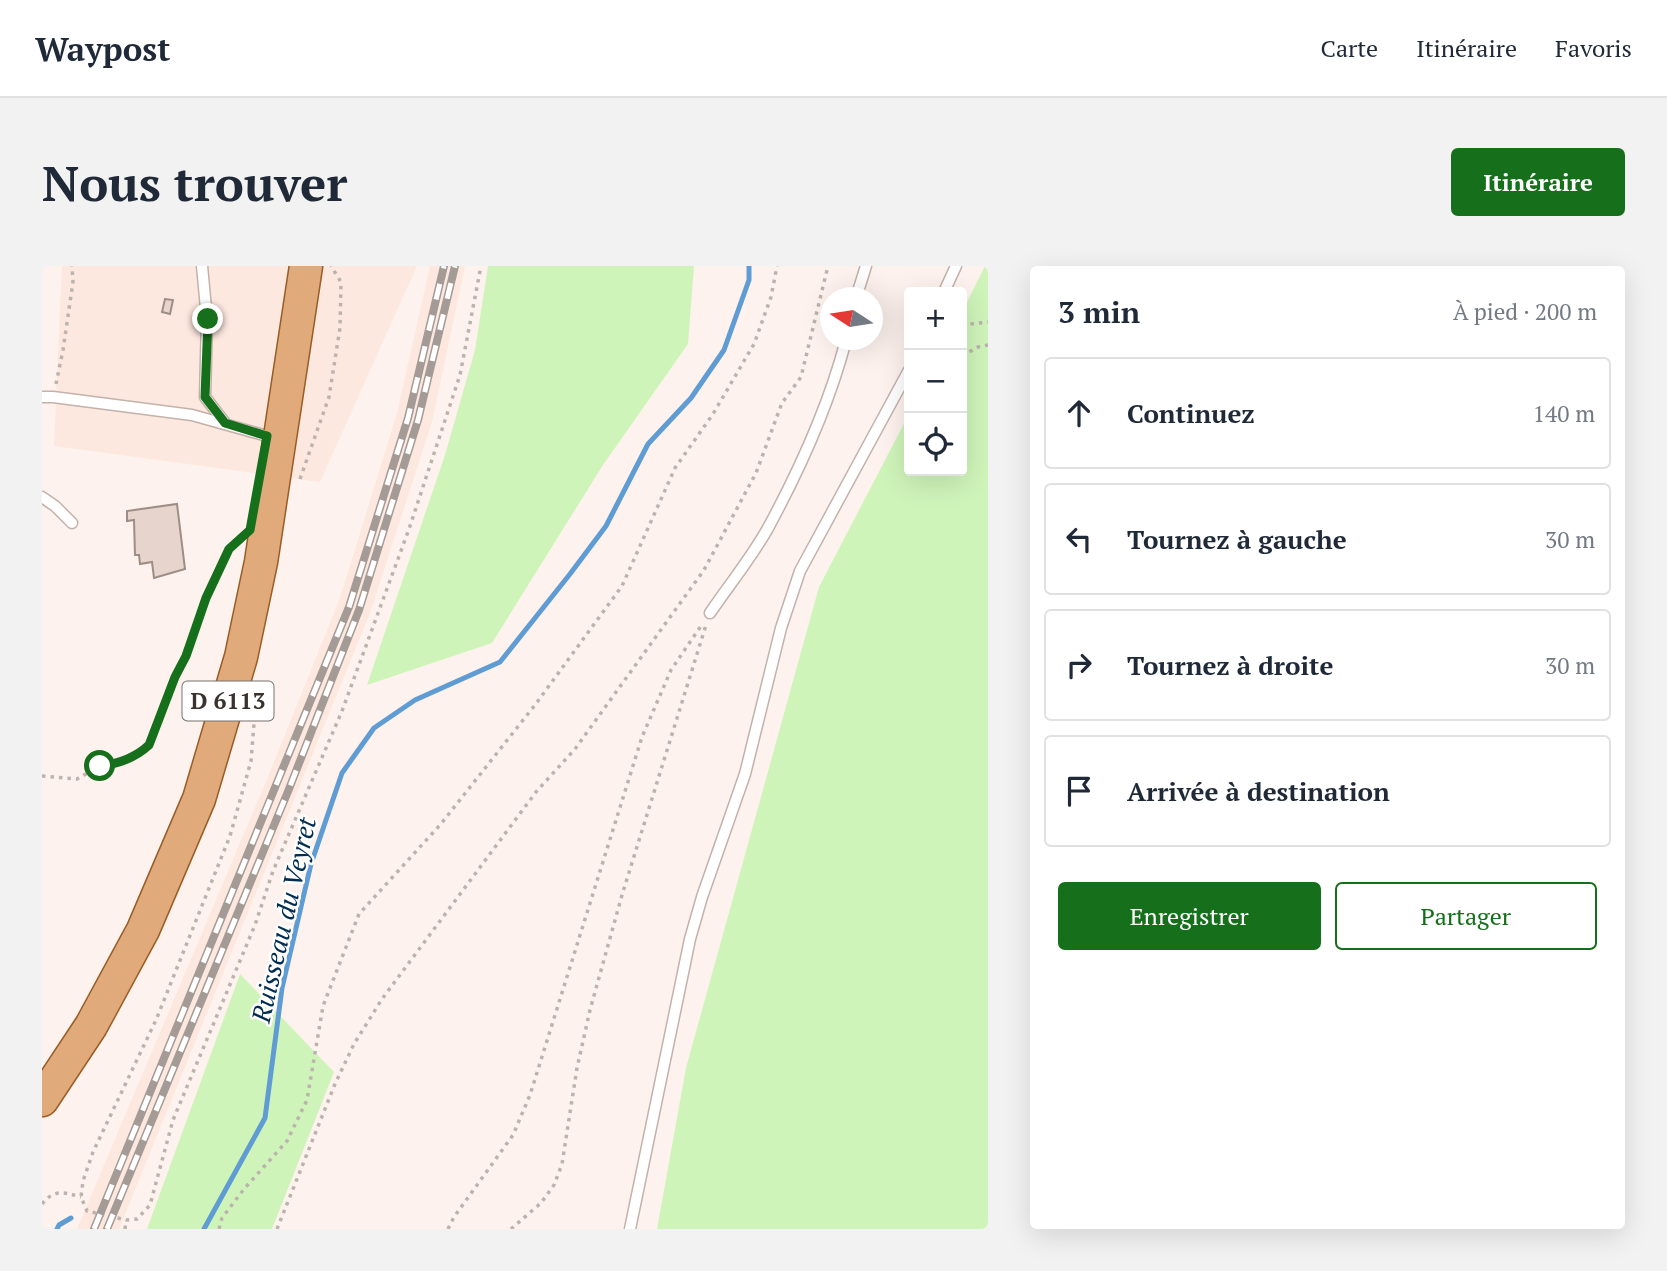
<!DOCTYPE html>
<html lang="fr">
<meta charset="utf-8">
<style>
body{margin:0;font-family:"PT Serif",serif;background:#f2f2f3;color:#1f2937}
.controls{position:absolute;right:21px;top:21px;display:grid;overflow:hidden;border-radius:7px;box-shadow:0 7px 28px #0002}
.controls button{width:63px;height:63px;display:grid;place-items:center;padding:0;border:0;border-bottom:2px solid #e0e1e3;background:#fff;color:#1f2937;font:35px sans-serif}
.compass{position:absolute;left:778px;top:21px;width:63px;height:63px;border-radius:50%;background:#fff;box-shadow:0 7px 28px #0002;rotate:282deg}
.stop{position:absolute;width:21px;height:21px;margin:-16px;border:5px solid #166f1a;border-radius:50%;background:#fff}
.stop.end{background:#166f1a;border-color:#fff;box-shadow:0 2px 7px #0008}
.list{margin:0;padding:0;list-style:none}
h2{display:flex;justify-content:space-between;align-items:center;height:91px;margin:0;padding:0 28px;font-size:30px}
h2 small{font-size:23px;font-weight:400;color:#747a83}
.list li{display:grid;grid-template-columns:46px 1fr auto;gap:21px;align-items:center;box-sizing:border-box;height:112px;margin:0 14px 14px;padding:0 14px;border:2px solid #e0e1e3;border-radius:7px}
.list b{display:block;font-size:26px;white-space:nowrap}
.list em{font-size:23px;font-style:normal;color:#747a83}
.actions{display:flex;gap:14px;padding:21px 28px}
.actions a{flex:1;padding:16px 0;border:2px solid #166f1a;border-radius:7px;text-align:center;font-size:24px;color:#166f1a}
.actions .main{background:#166f1a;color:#fff}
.icon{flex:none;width:38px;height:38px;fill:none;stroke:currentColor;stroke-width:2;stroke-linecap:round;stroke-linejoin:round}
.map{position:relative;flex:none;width:946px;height:963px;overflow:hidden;border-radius:7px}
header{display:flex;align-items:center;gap:42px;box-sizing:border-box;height:98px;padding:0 35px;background:#fff;border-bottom:2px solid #e0e1e3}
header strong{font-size:33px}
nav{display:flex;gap:38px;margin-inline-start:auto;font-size:24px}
.intro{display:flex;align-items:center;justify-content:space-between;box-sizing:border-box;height:168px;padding:0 42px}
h1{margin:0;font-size:49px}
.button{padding:18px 32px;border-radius:7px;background:#166f1a;color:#fff;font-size:24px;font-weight:700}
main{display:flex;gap:42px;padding:0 42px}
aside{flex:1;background:#fff;border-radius:7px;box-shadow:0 7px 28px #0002}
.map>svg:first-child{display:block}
.built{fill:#fde8df}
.green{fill:#cff4ba}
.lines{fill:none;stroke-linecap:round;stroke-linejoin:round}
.stream{stroke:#609cd4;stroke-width:5}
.building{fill:#e6d4cd;stroke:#9e8d86;stroke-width:2}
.lane-casing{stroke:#c3b1aa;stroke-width:13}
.primary-casing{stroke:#995c26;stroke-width:35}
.path{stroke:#bcb3ae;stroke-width:3.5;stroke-dasharray:3.5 5;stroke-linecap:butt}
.lane{stroke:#fff;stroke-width:10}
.primary{stroke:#e1aa7a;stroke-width:32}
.rail-casing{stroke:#a49b97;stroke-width:8}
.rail{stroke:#fff;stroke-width:5;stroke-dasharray:16;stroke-linecap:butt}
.route{stroke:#166f1a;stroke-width:9}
.labels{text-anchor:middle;stroke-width:5;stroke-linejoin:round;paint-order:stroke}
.shield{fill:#fff;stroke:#74706d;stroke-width:2}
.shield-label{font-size:23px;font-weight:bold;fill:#39322f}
.water-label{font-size:26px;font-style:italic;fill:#002d51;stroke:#fff}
</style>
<header>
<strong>Waypost</strong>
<nav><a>Carte</a><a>Itinéraire</a><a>Favoris</a></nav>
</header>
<div class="intro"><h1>Nous trouver</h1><a class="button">Itinéraire</a></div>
<main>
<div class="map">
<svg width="946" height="963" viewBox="0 0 946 963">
<rect width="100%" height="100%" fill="#fdf2ed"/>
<!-- built -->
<path class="built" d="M20,0H375L278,216L12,180Z
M388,0H423L390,156L328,347L77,963H35L230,501L298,332L355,147Z"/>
<!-- green -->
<path class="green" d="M446,0H652L646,78L561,199L450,377L325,419L403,189L433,84Z
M943,0H946V963H615L644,802L777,321L867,148V205H920V46Z
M198,708L292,806L230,963H105Z"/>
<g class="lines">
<!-- stream -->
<path class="stream" d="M15,963L17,959L29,952
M162,963L223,852L240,722L269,598L300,507L332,462L373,434L458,396L528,308L564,260L606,178L649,132L682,84L707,14V0"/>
</g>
<!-- building -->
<path class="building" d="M123,33L131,34L128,48L120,46Z
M135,238L143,303L112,312L110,296L98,298L97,289H93L92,254L85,255V245Z"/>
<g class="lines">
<defs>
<path id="lane" d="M160,0L165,53L163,131L183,157
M902,26L914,0
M814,32L824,0
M0,131H11L150,149L225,170
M0,231L13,240L30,257
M668,347C687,319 710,291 726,262C758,203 787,139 804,74
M588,963L648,673L660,631L703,508L739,362L758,305L867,104"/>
<path id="primary" d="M0,834L49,760L101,664L157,533L199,391L219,296L264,0"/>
</defs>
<!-- lane casing -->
<use href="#lane" class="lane-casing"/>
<!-- primary casing -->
<use href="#primary" class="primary-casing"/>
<!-- path -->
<path class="path" d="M920,59L946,56
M920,90L936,81L946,79
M14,118L21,84L31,16L30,0
M258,213L287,131L298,62L299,16L289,0
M214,433L209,495L188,570L114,754L51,886L41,915L39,931L45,945L84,954L95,953L108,939L131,854L213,659L231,605L300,445L367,263L418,109L439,0
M0,510L35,513L58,500L72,498L99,487L107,479L133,411L144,390L164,332L186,283L196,274
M0,938C12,923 22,926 39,931
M83,963L84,954
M177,963L180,952L202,923L245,875L265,834L281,740L317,648L398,559L493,439L580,320L633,202L671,148L712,78L729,31L735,0
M235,963L293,818L312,778L340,733L494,526L533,483L662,304L714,207L740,137L759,111L786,0
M406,963L412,951L471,869L488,829L600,471L629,404L661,357
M469,963L499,937L512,919L520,898L535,802L548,744L580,629L664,359"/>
<!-- lane -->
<use href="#lane" class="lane"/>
<!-- primary -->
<use href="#primary" class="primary"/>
<defs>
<path id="rail" d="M52,963L307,341L366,152L402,0
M65,963L247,523L317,344L376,154L413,0"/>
</defs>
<!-- rail casing -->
<use href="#rail" class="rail-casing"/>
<!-- rail -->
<use href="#rail" class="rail"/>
</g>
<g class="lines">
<!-- route -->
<path class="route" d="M58,500C75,498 93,492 107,479L133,411L144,390L164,332L187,283L208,264L225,170L183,157L163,131L166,53"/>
</g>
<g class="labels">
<!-- shield labels -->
<rect class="shield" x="140.5" y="415.5" width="91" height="39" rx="5"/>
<g class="shield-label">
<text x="186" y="443">D 6113</text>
</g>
<!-- water labels -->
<g class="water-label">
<text transform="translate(242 654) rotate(-77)" y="9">Ruisseau du Veyret</text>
</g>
</g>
</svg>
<div class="controls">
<button>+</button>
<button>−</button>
<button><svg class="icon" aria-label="locate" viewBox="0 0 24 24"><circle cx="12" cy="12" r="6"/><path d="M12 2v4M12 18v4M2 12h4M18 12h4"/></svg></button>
</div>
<svg class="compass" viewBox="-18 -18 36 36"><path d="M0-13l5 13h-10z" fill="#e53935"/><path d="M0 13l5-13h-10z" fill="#747a83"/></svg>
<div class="stop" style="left:58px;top:500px"></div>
<div class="stop end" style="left:166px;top:53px"></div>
</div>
<aside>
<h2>3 min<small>À pied · 200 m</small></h2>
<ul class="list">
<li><svg class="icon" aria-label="ahead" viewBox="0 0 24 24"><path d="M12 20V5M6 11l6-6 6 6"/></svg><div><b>Continuez</b></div><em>140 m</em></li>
<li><svg class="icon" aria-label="left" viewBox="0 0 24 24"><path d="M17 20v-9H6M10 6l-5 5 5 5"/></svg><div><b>Tournez à gauche</b></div><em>30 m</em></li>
<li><svg class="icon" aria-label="right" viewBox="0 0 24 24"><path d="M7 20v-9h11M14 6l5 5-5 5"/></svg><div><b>Tournez à droite</b></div><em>30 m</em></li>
<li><svg class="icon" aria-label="arrive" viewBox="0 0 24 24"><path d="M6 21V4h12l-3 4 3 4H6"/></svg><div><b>Arrivée à destination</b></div></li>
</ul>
<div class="actions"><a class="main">Enregistrer</a><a>Partager</a></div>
</aside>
</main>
